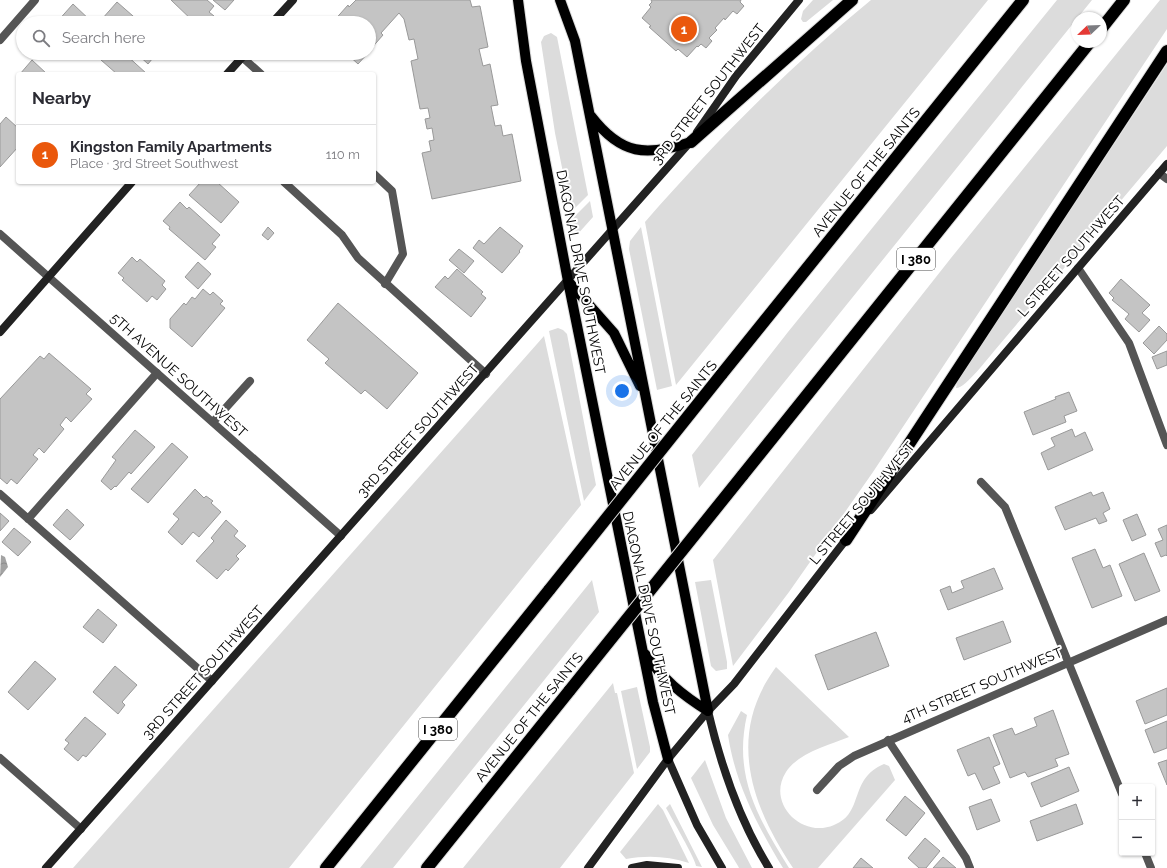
<!DOCTYPE html>
<meta charset="utf-8">
<style>
body{margin:0;font-family:Raleway,sans-serif;background:#f7f7f7;color:#2b2b33}
.controls{position:absolute;right:12px;bottom:12px;display:grid;overflow:hidden;border-radius:4px;box-shadow:0 1px 3px #0004}
.controls button{width:36px;height:36px;display:grid;place-items:center;padding:0;border:0;border-bottom:1px solid #e1e1e2;background:#fff;color:#2b2b33;font:20px sans-serif}
.compass{position:absolute;left:1071px;top:12px;width:36px;height:36px;border-radius:50%;background:#fff;box-shadow:0 1px 3px #0004;rotate:247deg}
.you{position:absolute;left:622px;top:391px;width:14px;height:14px;margin:-10px;border:3px solid #fff;border-radius:50%;background:#1a73e8;box-shadow:0 0 0 6px #1a73e833}
.badge{display:grid;place-items:center;width:26px;height:26px;border-radius:50%;background:#ea580c;color:#fff;font-size:13px;font-weight:700}
.pin{position:absolute;translate:-50% -50%;border:2px solid #fff;box-shadow:0 1px 4px #0006}
.list{margin:0;padding:0;list-style:none}
h2{display:flex;justify-content:space-between;align-items:center;height:52px;margin:0;padding:0 16px;font-size:17px}
h2 small{font-size:13px;font-weight:400;color:#7c7c81}
.list li{display:grid;grid-template-columns:26px 1fr auto;gap:12px;align-items:center;box-sizing:border-box;height:60px;padding:0 16px;border-top:1px solid #e1e1e2}
.list b{display:block;font-size:15px;white-space:nowrap}
.list p{margin:0;font-size:13px;white-space:nowrap;color:#7c7c81}
.list em{font-size:13px;font-style:normal;color:#7c7c81}
.icon{flex:none;width:22px;height:22px;fill:none;stroke:currentColor;stroke-width:2;stroke-linecap:round;stroke-linejoin:round}
.map{position:relative;flex:none;width:1167px;height:868px;overflow:hidden}
.search{position:absolute;background:#fff;box-shadow:0 1px 3px #0004;left:16px;top:16px;width:360px;height:44px;display:flex;align-items:center;gap:10px;box-sizing:border-box;padding:0 14px;border-radius:22px;color:#7c7c81;font-size:15px}
.panel{position:absolute;background:#fff;box-shadow:0 1px 3px #0004;left:16px;top:72px;width:360px;height:112px;border-radius:4px}
.map>svg:first-child{display:block}
.green{fill:#dcdcdc}
.water{fill:url(#water-waves)}
.building{fill:#c4c4c4;stroke:#999}
.lines{fill:none;stroke-linecap:round;stroke-linejoin:round}
.primary-casing{stroke:#dbdbdb;stroke-width:12}
.highway-casing{stroke:#dbdbdb;stroke-width:14}
.lane{stroke:#555;stroke-width:8}
.street{stroke:#555;stroke-width:8}
.secondary{stroke:#222;stroke-width:8}
.primary{stroke:#000;stroke-width:10}
.highway{stroke:#000;stroke-width:12}
.highway-bridge-casing{stroke:#dbdbdb;stroke-width:14;stroke-linecap:butt}
.highway-bridge{stroke:#000;stroke-width:12}
.labels{text-anchor:middle;stroke-width:4;stroke-linejoin:round;paint-order:stroke}
.shield{fill:#fff;stroke:#4c4c4c;stroke-width:1}
.shield-label{font-size:13px;font-weight:bold;fill:#000}
.street-label{font-size:14px;fill:#000;stroke:#fff}
</style>
<div class="map">
<svg width="1167" height="868" viewBox="0 0 1167 868">
<defs>
<pattern id="water-waves" width="16" height="10" patternUnits="userSpaceOnUse"><rect width="16" height="10" fill="#a3a3a3"/><path d="M0 5q4-4 8 0t8 0" fill="none" stroke="#8b8b8b"/></pattern>
</defs>
<rect width="100%" height="100%" fill="#fff"/>
<!-- green -->
<path class="green" d="M813,0H833L806,22H803L801,19L803,11Z
M871,0H988L676,385L645,222C715,142 789,67 871,0Z
M1057,0H1092L699,488L692,455L788,332Z
M1160,0H1167V29L873,472L789,592L733,666L713,560L951,258Z
M551,33L557,37L558,42L588,195L571,212L555,133L541,42L544,36Z
M1167,64V146L995,350C988,358 965,389 956,388L957,382Z
M590,201L593,217L576,236L572,219Z
M641,227L672,386L657,390L629,249L630,241Z
M558,328L563,330L567,334L596,485L584,501L549,331Z
M544,336L581,505L289,868H73Z
M592,580L599,612L393,868H360Z
M711,580L727,662V669L716,671L711,666L695,582Z
M776,667L849,737C829,745 798,753 786,772C766,803 802,839 834,825C865,813 848,779 884,764L889,766L895,780L818,868H793C751,805 726,735 776,667Z
M613,683L615,693H617L634,773L560,868H463Z
M637,687L650,747V752L637,769L621,691Z
M741,711L747,715C733,776 758,818 789,868H783C758,827 735,783 728,735Z
M705,760L726,818L752,868H739L738,866L713,825L691,778Z
M658,804L663,810L689,863C668,856 647,855 626,859L620,852Z
M670,804L702,867L696,866C696,860 671,817 666,808Z"/>
<!-- water -->
<path class="water" d="M1,555L5,557L8,567L0,577Z"/>
<!-- building -->
<path class="building" d="M171,0H207L214,6L209,12L214,16L208,23L202,20L199,23H195Z
M213,0H234L225,10Z
M356,0H470L472,7L480,6L488,47L479,49L483,66L490,64L498,105L491,106L495,126L501,125L503,136L512,134L521,181L432,199L422,153L431,151L429,141L434,140L432,128L427,129L425,119L430,118L428,108L420,109L411,61L418,59L414,39L409,40L404,19L399,13L381,33L383,35L369,51V23H332L348,5L349,7Z
M651,0H741L740,2L744,6L737,14L733,11L725,20L724,18L715,28L717,30L709,38L712,41L706,48L701,44L698,47L697,46L687,57L678,49L676,51L649,27L651,26L642,18L651,7L649,5L652,2Z
M117,2L141,23H106L102,19Z
M73,4L93,23H56Z
M108,53H124L147,74H117L101,60Z
M136,53H157L148,64Z
M346,53H368L358,64Z
M32,60L47,74H20Z
M6,117L18,128V147L0,167V124Z
M201,182H217L239,202L221,223L189,195Z
M180,202L187,209L189,207L220,235L212,244L216,247L205,260L169,229L170,227L163,221Z
M268,227L274,233L268,240L262,235Z
M500,227L523,246L519,251L520,252L502,273L473,248L479,240L484,244Z
M459,249L474,261L464,273L449,260Z
M132,257L137,262L140,259L165,281L162,285L166,289L157,300L152,296L147,302L122,280L124,278L118,273Z
M198,262L211,274L198,289L185,277Z
M457,269L483,292L481,294L486,298L471,317L435,287L445,276L448,279Z
M1121,279L1150,305L1142,313L1150,320L1139,332L1125,319L1129,314L1112,300L1114,298L1109,293Z
M203,289L210,295L213,292L223,301L220,304L225,308L192,347L170,328V319L184,303L186,305L192,297L195,299Z
M338,303L418,373L387,409L365,390L361,394L325,363L329,359L307,340Z
M1159,326L1167,334V340L1154,354L1143,343Z
M1167,351V365L1157,369L1152,357Z
M49,353L91,389L86,394L92,399L71,422L66,417L60,425L64,429L44,453L39,448L33,455L38,459L17,484L11,479L7,484L0,478V399L40,356L44,359Z
M1069,392L1077,411L1064,416L1066,422L1033,435L1024,412L1056,399L1055,397Z
M1072,429L1075,437L1085,432L1093,450L1048,470L1041,453L1055,446L1051,438Z
M135,430L155,447L131,474L129,472L116,487L115,486L111,490L101,481L116,460L112,457Z
M172,443L188,457L148,503L131,489Z
M195,489L204,498L206,496L213,501L211,503L221,512L199,537L193,532L182,545L168,532L179,519L173,514Z
M1091,492L1093,496L1103,492L1110,509L1103,513L1107,521L1099,524L1096,518L1065,530L1055,507Z
M67,509L84,525L70,540L53,525Z
M0,513L9,521L0,531Z
M1137,514L1146,535L1132,541L1123,520Z
M226,520L238,531L234,536L246,546L236,556L239,559L228,571L226,569L217,579L196,561L214,541L211,538Z
M1167,525V556L1166,555L1161,557L1155,543L1163,540L1158,529Z
M14,528L31,542L18,556L2,542Z
M1095,549L1103,568L1110,565L1122,596L1092,608L1072,558Z
M1144,553L1160,591L1135,601L1119,564Z
M994,568L1003,589L948,610L940,590L950,586L952,593L964,588L961,581Z
M98,609L117,625L103,643L83,627Z
M1003,621L1011,642L964,660L956,638Z
M876,632L889,666L828,690L815,655Z
M35,661L56,679L28,710L8,692Z
M115,666L137,685L122,702L125,705L118,714L93,692Z
M1167,688V715L1145,724L1136,701Z
M1053,710L1069,754L1055,759L1058,766L1028,777L1025,772L1010,778L993,735L1012,728L1015,735L1037,726L1034,718Z
M85,717L106,734L86,757L83,755L78,761L64,749L69,743L65,740Z
M1167,721V748L1154,753L1145,730Z
M989,737L1000,764L993,767L1000,783L983,790L975,773L968,776L957,750Z
M1167,760V785L1158,763Z
M1069,767L1079,791L1041,807L1031,783Z
M905,796L925,813L906,836L886,820Z
M991,799L1000,821L977,830L969,807Z
M1076,804L1083,824L1037,841L1030,821Z
M925,838L940,851L926,868H919L908,858Z
M943,857L956,868H933Z
M861,858L873,868H853Z"/>
<g class="lines">
<defs>
<path id="primary" d="M518,0L526,61L568,281L653,702L668,759
M560,0L575,41L708,711
M591,116C621,155 646,157 691,142
M568,281L614,333L640,386
M645,654C663,679 682,695 708,711"/>
<path id="highway" d="M1101,29L1124,0
M691,142L852,0
M721,375L1023,0
M742,476L1090,42
M846,540L1167,51
M326,868L550,589
M427,868L570,690"/>
</defs>
<!-- primary casing -->
<use href="#primary" class="primary-casing"/>
<!-- highway casing -->
<use href="#highway" class="highway-casing"/>
<!-- lane -->
<path class="lane" d="M0,40L35,0
M242,57L261,74
M374,174L392,191L403,254L385,284
M284,182L342,235L358,258L486,374
M1078,268L1129,343L1167,445
M213,422L250,381
M0,494L212,681
M28,519L157,373
M888,740L966,858L970,868"/>
<!-- street -->
<path class="street" d="M1159,173L1167,179
M0,234L341,536
M981,482L1005,507L1122,794
M0,758L81,829
M817,790L839,766L854,756L1167,620
M1145,853L1151,868"/>
<!-- secondary -->
<path class="secondary" d="M272,23L293,0
M227,74L246,53
M697,132L736,76L799,0
M0,332L132,182
M871,510L1167,164
M708,711C721,766 739,820 769,868
M668,759L697,825L722,868
M46,868L691,141
M588,868L668,759L708,711L734,684L848,537
M632,868L647,865L678,868"/>
<!-- primary -->
<use href="#primary" class="primary"/>
<!-- highway -->
<use href="#highway" class="highway"/>
<defs>
<path id="highway-bridge" d="M550,589L721,375
M570,690L742,476"/>
</defs>
<!-- highway-bridge casing -->
<use href="#highway-bridge" class="highway-bridge-casing"/>
<!-- highway-bridge -->
<use href="#highway-bridge" class="highway-bridge"/>
</g>
<g class="labels">
<!-- shield labels -->
<g class="shield">
<rect x="897" y="248" width="38" height="22" rx="3"/>
<rect x="419" y="718" width="38" height="22" rx="3"/>
</g>
<g class="shield-label">
<text x="916" y="264">I 380</text>
<text x="438" y="734">I 380</text>
</g>
<!-- street labels -->
<g class="street-label">
<text transform="translate(708 94) rotate(-52)" y="5">3RD STREET SOUTHWEST</text>
<text transform="translate(866 172) rotate(-51)" y="5">AVENUE OF THE SAINTS</text>
<text transform="translate(1071 256) rotate(-49)" y="5">L STREET SOUTHWEST</text>
<text transform="translate(581 272) rotate(79)" y="5">DIAGONAL DRIVE SOUTHWEST</text>
<text transform="translate(179 375) rotate(42)" y="5">5TH AVENUE SOUTHWEST</text>
<text transform="translate(663 425) rotate(-51)" y="5">AVENUE OF THE SAINTS</text>
<text transform="translate(418 430) rotate(-48)" y="5">3RD STREET SOUTHWEST</text>
<text transform="translate(862 503) rotate(-50)" y="5">L STREET SOUTHWEST</text>
<text transform="translate(649 613) rotate(78)" y="5">DIAGONAL DRIVE SOUTHWEST</text>
<text transform="translate(203 672) rotate(-48)" y="5">3RD STREET SOUTHWEST</text>
<text transform="translate(982 685) rotate(-23)" y="5">4TH STREET SOUTHWEST</text>
<text transform="translate(529 717) rotate(-51)" y="5">AVENUE OF THE SAINTS</text>
</g>
</g>
</svg>
<div class="controls">
<button>+</button>
<button>−</button>
</div>
<svg class="compass" viewBox="-18 -18 36 36"><path d="M0-13l5 13h-10z" fill="#e53935"/><path d="M0 13l5-13h-10z" fill="#7c7c81"/></svg>
<div class="you"></div>
<div class="pin badge" style="left:684px;top:29px">1</div>
<div class="search"><svg class="icon" aria-label="search" viewBox="0 0 24 24"><circle cx="10" cy="10" r="6"/><path d="M15 15l6 6"/></svg>Search here</div>
<section class="panel">
<h2>Nearby<small></small></h2>
<ul class="list">
<li><span class="badge">1</span><div><b>Kingston Family Apartments</b><p>Place · 3rd Street Southwest</p></div><em>110 m</em></li>
</ul>
</section>
</div>
